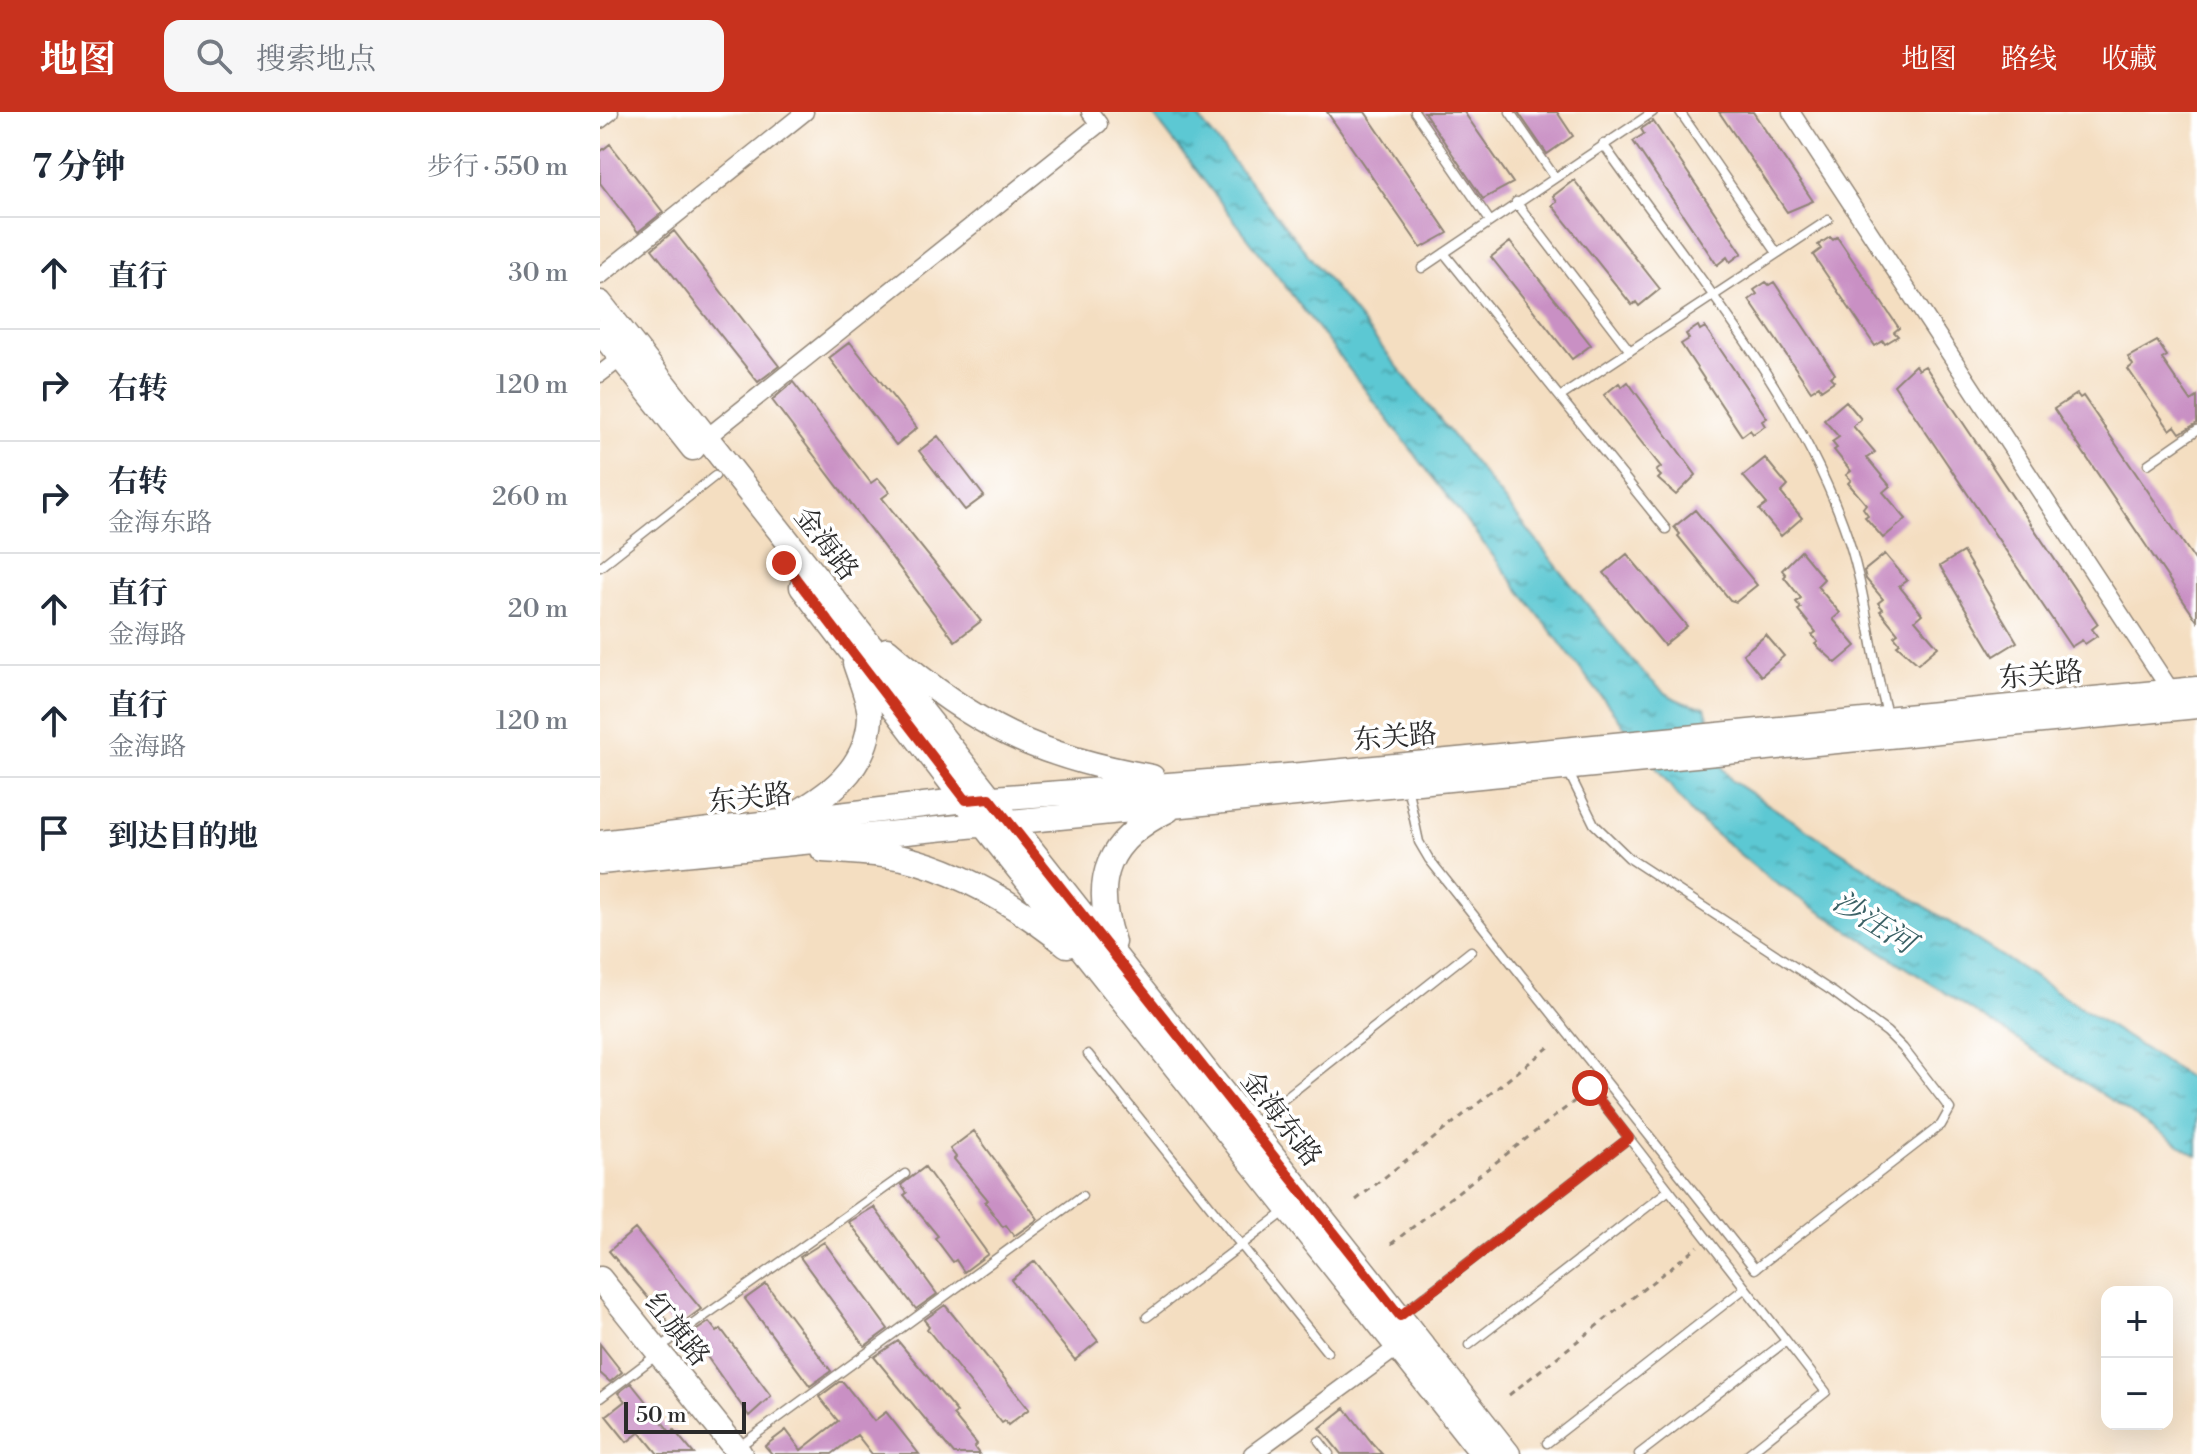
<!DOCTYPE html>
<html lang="zh">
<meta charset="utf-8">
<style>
body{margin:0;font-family:"Libre Bodoni","Noto Serif SC",serif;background:#f6f6f7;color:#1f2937}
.controls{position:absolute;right:24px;bottom:24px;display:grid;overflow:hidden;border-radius:16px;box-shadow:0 8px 32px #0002}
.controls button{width:72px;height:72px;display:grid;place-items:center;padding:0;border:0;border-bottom:2px solid #e0e1e3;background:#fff;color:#1f2937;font:40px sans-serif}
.scale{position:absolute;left:24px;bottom:20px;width:122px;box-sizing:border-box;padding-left:8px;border:4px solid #2b2b2b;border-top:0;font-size:22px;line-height:28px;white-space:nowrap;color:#2b2b2b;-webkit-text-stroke:6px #fff;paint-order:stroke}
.stop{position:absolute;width:24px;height:24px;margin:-18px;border:6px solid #c8321e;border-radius:50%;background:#fff}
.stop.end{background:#c8321e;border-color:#fff;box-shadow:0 2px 8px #0008}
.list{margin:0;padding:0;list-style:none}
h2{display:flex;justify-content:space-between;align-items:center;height:104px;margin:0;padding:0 32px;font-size:34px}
h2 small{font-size:26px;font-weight:400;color:#747a83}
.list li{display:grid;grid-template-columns:52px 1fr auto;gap:24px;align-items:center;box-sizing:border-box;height:112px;padding:0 32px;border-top:2px solid #e0e1e3}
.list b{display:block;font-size:30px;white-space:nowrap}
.list p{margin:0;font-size:26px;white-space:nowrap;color:#747a83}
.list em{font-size:26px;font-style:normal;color:#747a83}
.icon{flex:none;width:44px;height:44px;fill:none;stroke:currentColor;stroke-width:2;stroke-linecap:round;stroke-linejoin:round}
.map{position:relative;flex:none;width:1597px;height:1342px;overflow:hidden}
header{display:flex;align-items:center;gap:48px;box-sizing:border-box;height:112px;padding:0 40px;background:#c8321e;color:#fff}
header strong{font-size:38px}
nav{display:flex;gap:44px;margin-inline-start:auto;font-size:28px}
.search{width:560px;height:72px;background:#f6f6f7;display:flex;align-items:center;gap:20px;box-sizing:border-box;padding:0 28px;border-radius:16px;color:#747a83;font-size:30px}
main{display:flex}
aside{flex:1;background:#fff}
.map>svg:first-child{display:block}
.water{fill:url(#water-ripples);stroke:#447a7f;stroke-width:2}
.building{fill:#c990c4}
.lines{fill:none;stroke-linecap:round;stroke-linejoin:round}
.lane-casing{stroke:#908476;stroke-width:11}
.street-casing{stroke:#908476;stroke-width:19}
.secondary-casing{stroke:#908476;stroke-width:27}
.path{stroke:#908476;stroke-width:3;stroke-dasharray:6 6;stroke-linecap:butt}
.lane{stroke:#fff;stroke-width:8}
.street{stroke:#fff;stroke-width:16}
.secondary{stroke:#fff;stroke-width:24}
.route{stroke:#c8321e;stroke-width:10}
.labels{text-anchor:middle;stroke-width:7;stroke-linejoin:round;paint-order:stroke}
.street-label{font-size:28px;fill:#2b2b2b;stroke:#fff}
.water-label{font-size:30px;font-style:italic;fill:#3c6266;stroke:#fff}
</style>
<header>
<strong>地图</strong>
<div class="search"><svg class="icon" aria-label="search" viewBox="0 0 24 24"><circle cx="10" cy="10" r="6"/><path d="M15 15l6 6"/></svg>搜索地点</div>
<nav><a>地图</a><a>路线</a><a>收藏</a></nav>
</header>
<main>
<aside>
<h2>7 分钟<small>步行 · 550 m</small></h2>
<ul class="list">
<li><svg class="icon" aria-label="ahead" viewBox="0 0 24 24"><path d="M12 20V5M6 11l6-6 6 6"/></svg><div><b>直行</b></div><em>30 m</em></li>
<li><svg class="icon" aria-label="right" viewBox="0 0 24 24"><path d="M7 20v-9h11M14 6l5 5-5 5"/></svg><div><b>右转</b></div><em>120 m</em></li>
<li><svg class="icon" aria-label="right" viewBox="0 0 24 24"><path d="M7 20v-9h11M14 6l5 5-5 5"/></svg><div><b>右转</b><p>金海东路</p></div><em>260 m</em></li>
<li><svg class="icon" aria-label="ahead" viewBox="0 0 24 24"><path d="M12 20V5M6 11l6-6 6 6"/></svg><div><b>直行</b><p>金海路</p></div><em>20 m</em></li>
<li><svg class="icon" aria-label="ahead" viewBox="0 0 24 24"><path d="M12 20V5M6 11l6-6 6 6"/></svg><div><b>直行</b><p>金海路</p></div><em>120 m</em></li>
<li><svg class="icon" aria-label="arrive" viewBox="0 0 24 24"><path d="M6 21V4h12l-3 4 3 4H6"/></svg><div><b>到达目的地</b></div></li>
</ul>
</aside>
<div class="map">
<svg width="1597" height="1342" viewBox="0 0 1597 1342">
<defs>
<pattern id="water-ripples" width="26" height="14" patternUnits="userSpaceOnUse" patternTransform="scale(2)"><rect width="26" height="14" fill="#5cc8d3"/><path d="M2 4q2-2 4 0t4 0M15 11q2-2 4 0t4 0" fill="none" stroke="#4ca3ab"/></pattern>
</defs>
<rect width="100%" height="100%" fill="#fff"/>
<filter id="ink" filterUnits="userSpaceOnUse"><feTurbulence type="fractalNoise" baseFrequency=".0125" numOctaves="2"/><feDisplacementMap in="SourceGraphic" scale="16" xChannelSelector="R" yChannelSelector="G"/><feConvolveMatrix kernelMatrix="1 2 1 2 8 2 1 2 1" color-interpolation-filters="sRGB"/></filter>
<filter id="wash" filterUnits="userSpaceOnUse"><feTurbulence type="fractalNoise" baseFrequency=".006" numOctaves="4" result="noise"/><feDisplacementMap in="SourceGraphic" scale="32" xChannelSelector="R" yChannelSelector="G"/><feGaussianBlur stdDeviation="1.8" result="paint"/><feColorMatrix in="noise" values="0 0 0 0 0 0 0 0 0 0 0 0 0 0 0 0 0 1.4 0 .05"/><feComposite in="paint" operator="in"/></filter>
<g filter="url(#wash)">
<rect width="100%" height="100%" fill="#f4dec1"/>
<!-- water -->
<path class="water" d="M551,0H594L1035,552C1056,574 1073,593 1105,595L1123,657L1132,669L1597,971V1044L1168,766L1092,702Z"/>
<g id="blocks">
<!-- building -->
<path class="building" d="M727,0H765L848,121L821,136Z
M824,0H864L913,71L883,87Z
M918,0H957L973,24L947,42Z
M1119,0H1153L1213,89L1187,100Z
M1053,9L1142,141L1130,150L1127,145L1117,153L1033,29L1044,22L1041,17Z
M10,32L63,100L38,120L0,71V40Z
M974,68L1060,177L1039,194L1036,190L1032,193L952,93L957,90L953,84Z
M74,119L179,254L158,270L52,137Z
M1230,125L1233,128L1237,125L1299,216L1294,220L1298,224L1285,232L1283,229L1275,234L1213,143L1221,137L1218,133Z
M910,130L991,233L972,247L891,145Z
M1166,170L1169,173L1174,170L1235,262L1230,265L1234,269L1221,278L1219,274L1211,279L1149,188L1157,182L1154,178Z
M1098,214L1100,218L1105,215L1167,306L1162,309L1165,314L1153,322L1150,318L1142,324L1081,232L1089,227L1086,222Z
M1557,229L1567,244L1562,247L1591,289L1597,285V311L1580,321L1575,314L1570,318L1528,257L1533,253L1528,245Z
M250,230L317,316L296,333L229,246Z
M1315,253L1318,258L1325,254L1498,512L1492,517L1497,524L1485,532L1482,528L1471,535L1294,273Z
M193,270L271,371L278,366L290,380L282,386L381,509L355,529L172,288Z
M1028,270L1096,363L1076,383L1058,367L1061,364L1056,359L1061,355L1004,283L1019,271L1022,275Z
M1477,282L1480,286L1483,284L1597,451V509L1454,297Z
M1246,289L1261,307L1253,314L1275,340L1267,346L1290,374L1283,380L1306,407L1283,426L1265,405L1268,403L1263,396L1266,392L1248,371L1251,368L1246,363L1251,359L1234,338L1237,336L1232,330L1239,325L1224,308Z
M338,324L384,384L365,398L319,339Z
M1165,346L1188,374L1181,381L1202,406L1181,424L1159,398L1167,392L1143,364Z
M1095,398L1157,473L1136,490L1130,488L1078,424L1080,422L1074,415Z
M1201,439L1224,467L1217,474L1240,501L1233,507L1256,534L1236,551L1215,532L1218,530L1212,523L1216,520L1198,498L1201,496L1196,490L1201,486L1184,465L1186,463L1182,458Z
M1363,440L1417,530L1394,544L1340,454Z
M1027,442L1087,514L1064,533L1004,461Z
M1285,442L1307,468L1299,474L1322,502L1315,508L1338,535L1318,552L1297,533L1300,531L1294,524L1298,521L1280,499L1283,497L1278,491L1283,487L1266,467L1264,459Z
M1166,523L1184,544L1161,564L1143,542Z
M374,1019L438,1107L414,1124L406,1113L403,1115L385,1090L388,1088L354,1047L356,1045L350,1037Z
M325,1055L388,1142L364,1160L356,1148L353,1150L335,1126L338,1124L304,1083L307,1081L301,1073Z
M274,1095L337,1182L316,1197L249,1110Z
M35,1117L101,1197L74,1217L9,1139Z
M224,1130L288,1217L265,1234L200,1145Z
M435,1149L498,1229L475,1248L411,1168Z
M166,1172L231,1259L210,1274L145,1187Z
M345,1193L429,1297L408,1313L405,1309L402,1311L327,1217L329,1214L324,1208Z
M109,1210L117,1220L121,1217L171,1284L149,1304L91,1222Z
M298,1229L357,1300L353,1303L377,1332L374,1335L379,1342H354L274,1245Z
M0,1232L22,1260L10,1270L0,1261Z
M239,1270H243L274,1309L286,1300L319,1342H272L257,1323L232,1342H172L165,1334L186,1318L201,1338L238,1309L219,1285Z
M31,1271L71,1321L74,1318L94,1342H58L40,1320L27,1330L6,1304L25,1289L18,1281Z
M745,1296L773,1332L782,1342H741L720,1316Z"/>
</g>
</g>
<g filter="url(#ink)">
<use href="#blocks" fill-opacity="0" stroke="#908476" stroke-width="2"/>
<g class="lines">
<defs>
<path id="lane" d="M815,0L890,109
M910,0L954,64
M1080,0L1177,141
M1003,32C1088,153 1192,273 1243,412C1266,473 1270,540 1287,602
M916,90L1030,239
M844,141L1066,417
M822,156L1053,0
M960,285L1228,108
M1548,352L1597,318
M0,455L115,364
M807,674L819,730L829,747L1155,1157L1341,1013L1350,997L1303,936L1287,920L1233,880L1029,746L994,712L968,659
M488,942L727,1240
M990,976L1226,1280L1148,1342
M652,1012L871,839
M802,1202L1029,1026
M547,1205L686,1099
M869,1233L1069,1078
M58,1237L305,1062
M0,1286L58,1242
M719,1329L729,1342
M947,1331L1145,1176
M137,1336L482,1084
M1039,1342L1186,1229"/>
<path id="street" d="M1191,0L1571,579
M0,8L10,0
M0,164L205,0
M0,262L21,246
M106,326L499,12L490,0
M652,1342L799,1234"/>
<path id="secondary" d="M0,191L908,1342
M0,219L93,336
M202,475L382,711L883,1342
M287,538C374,614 439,645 552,665
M186,707C228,684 267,658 270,606C270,589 260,567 255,551
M0,731L366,688L701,663L1597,577
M223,738C249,740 278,741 303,746C364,760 419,795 467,833
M0,750L1597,594
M513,830C491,767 508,727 568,698
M0,1167L140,1342"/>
</defs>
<!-- lane casing -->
<use href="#lane" class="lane-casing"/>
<!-- street casing -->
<use href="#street" class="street-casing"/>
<!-- secondary casing -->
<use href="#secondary" class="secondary-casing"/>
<!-- path -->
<path class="path" d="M756,1088L949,935
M791,1132L981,984
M909,1283L1098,1134"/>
<!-- lane -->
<use href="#lane" class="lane"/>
<!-- street -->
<use href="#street" class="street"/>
<!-- secondary -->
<use href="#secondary" class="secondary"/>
</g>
</g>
<g class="lines" filter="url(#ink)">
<!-- route -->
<path class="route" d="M184,451L366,688L390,686L800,1204L1029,1026L990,976"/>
</g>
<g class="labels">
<!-- street labels -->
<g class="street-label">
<text transform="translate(227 431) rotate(52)" y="10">金海路</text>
<text transform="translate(1441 562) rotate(-5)" y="10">东关路</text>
<text transform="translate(795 624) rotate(-5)" y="10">东关路</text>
<text transform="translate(150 685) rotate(-6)" y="10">东关路</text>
<text transform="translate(682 1006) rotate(52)" y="10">金海东路</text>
<text transform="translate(78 1217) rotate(51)" y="10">红旗路</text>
</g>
<!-- water labels -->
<g class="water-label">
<text transform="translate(1274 810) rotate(32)" y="10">沙汪河</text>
</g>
</g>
</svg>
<div class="controls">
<button>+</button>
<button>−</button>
</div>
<div class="scale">50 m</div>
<div class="stop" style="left:990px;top:976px"></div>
<div class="stop end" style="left:184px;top:451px"></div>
</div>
</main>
